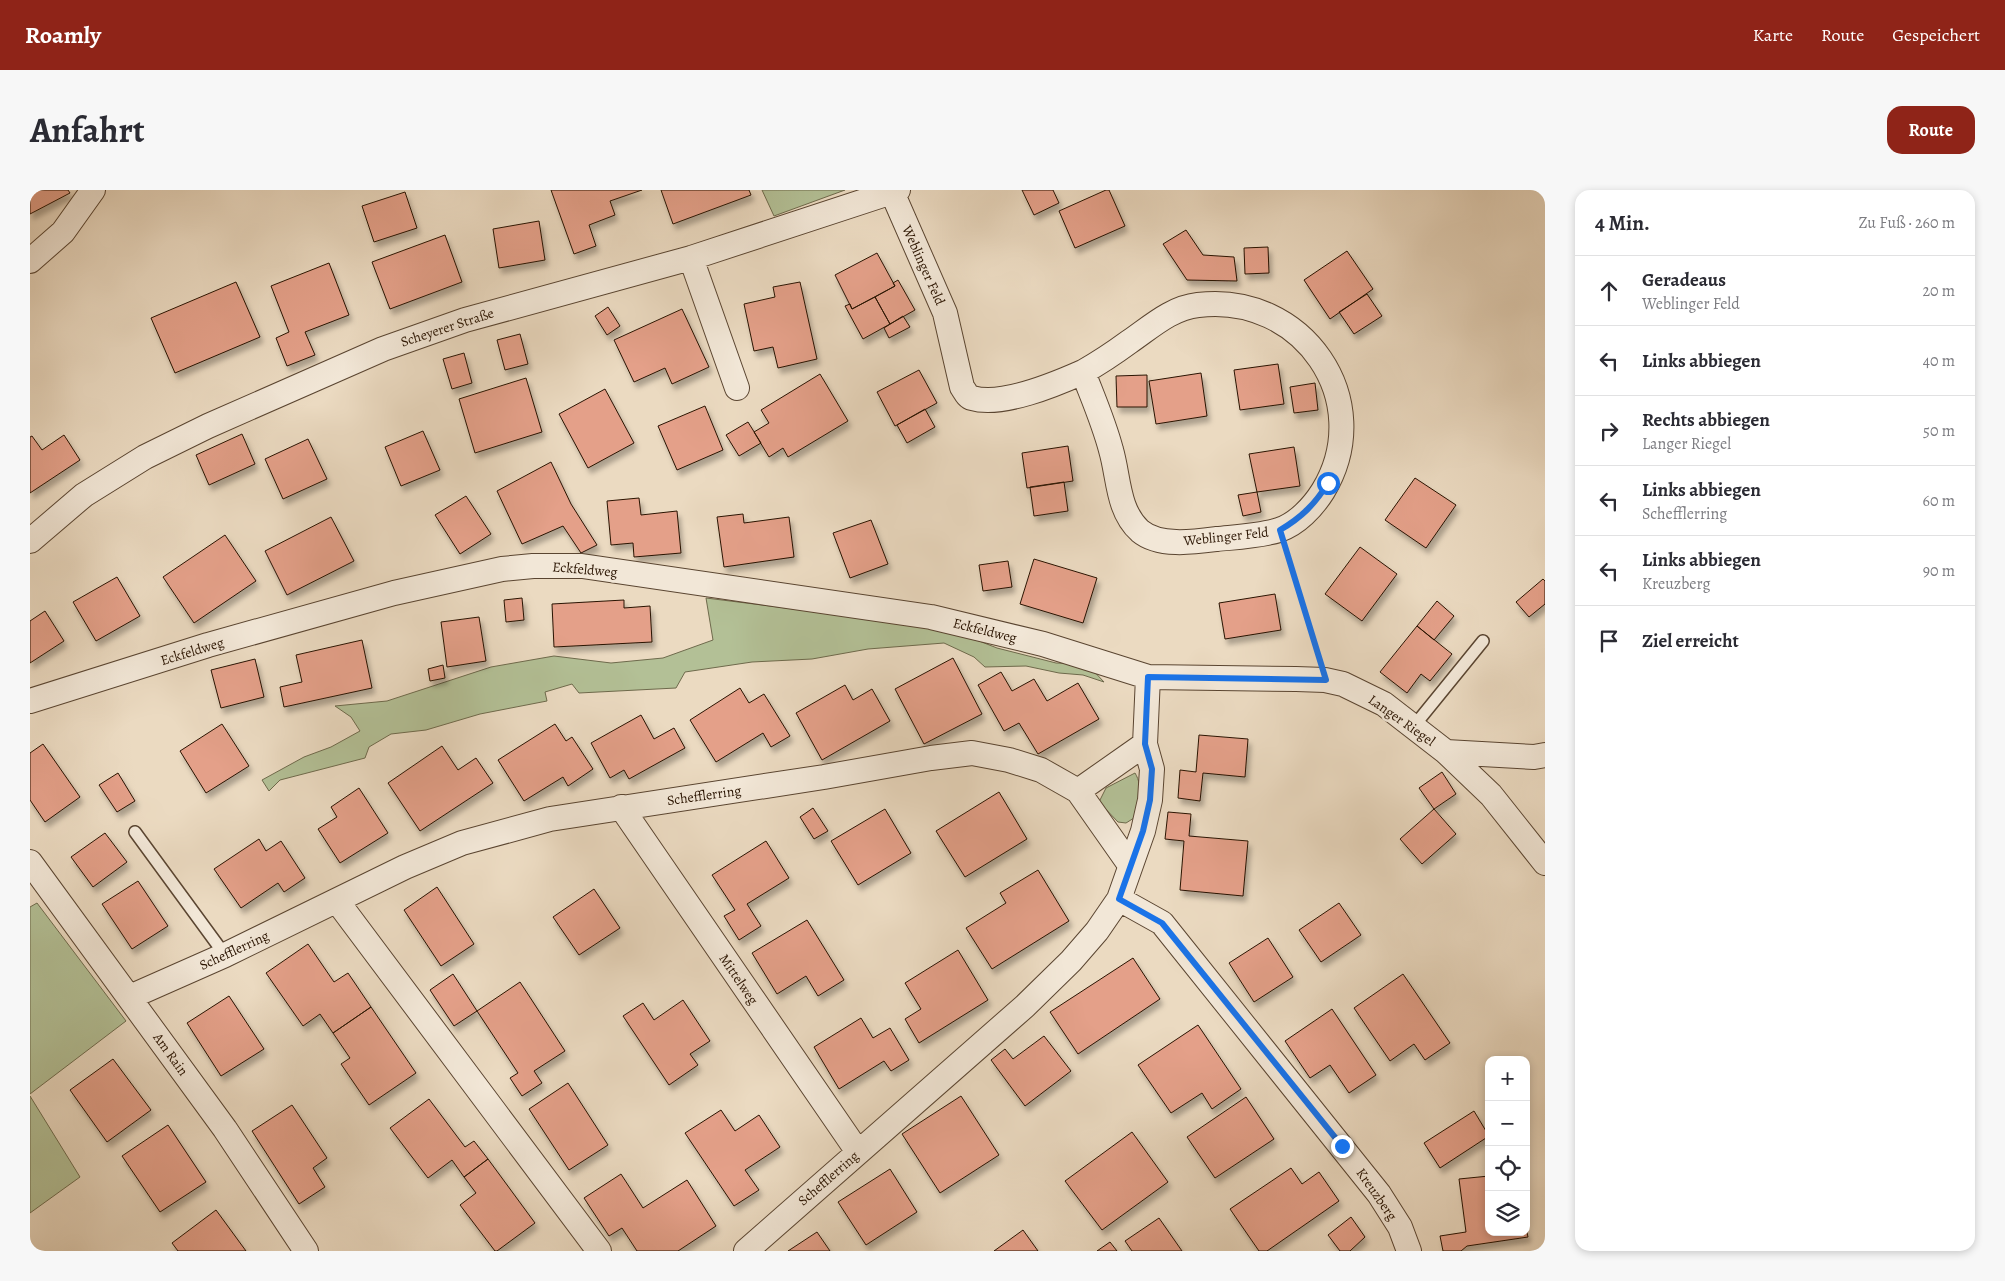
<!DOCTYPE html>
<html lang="de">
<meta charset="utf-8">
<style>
body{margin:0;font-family:Alegreya,serif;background:#f7f7f7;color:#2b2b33}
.controls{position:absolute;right:15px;bottom:15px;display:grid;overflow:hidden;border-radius:10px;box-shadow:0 2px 8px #0003}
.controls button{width:45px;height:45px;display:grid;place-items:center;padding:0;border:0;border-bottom:1px solid #e1e1e2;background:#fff;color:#2b2b33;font:25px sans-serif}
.stop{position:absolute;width:15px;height:15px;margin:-11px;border:4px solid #1a73e8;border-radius:50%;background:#fff}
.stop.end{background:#1a73e8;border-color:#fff;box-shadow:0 1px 5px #0008}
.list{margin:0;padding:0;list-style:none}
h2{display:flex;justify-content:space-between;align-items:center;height:65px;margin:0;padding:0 20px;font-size:21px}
h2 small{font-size:16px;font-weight:400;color:#7c7c81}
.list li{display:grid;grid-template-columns:32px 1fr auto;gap:15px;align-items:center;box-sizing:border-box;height:70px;padding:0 20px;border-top:1px solid #e1e1e2}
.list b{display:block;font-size:19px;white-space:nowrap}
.list p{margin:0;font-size:16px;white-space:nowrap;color:#7c7c81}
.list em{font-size:16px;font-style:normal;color:#7c7c81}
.icon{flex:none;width:28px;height:28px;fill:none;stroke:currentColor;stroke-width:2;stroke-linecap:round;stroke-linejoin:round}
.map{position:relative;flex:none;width:1515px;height:1061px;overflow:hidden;border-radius:15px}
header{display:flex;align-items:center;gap:30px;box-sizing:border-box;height:70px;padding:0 25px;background:#8f2418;color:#fff}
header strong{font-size:24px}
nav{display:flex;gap:28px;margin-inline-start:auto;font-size:18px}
.intro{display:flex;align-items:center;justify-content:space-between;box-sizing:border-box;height:120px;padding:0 30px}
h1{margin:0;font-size:35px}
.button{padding:12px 22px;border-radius:15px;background:#8f2418;color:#fff;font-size:18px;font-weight:700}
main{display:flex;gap:30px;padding:0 30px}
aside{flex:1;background:#fff;border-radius:15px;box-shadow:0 2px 8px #0003}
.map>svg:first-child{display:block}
.green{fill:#b3c096;stroke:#6e6a4c}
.building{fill:#e4a089;stroke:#291301;filter:url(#shadow)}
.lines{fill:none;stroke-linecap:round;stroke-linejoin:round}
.service-casing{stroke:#5a4531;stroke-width:14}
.minor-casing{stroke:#5a4531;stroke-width:26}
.path{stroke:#291301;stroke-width:3;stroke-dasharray:4 2.5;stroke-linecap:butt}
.service{stroke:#f2e7d7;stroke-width:11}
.minor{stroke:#f2e7d7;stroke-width:24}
.route{stroke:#1a73e8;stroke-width:6}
.labels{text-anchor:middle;stroke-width:5;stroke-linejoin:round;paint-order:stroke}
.street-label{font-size:14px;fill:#291301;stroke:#f2e7d7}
</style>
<header>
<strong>Roamly</strong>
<nav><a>Karte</a><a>Route</a><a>Gespeichert</a></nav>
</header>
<div class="intro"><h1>Anfahrt</h1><a class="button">Route</a></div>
<main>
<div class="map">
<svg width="1515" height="1061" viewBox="0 0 1515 1061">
<defs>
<filter id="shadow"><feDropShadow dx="3" dy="5.5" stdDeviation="2.5" flood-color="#0004"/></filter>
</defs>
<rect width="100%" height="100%" fill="#ebdac1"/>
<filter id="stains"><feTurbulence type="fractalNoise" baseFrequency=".004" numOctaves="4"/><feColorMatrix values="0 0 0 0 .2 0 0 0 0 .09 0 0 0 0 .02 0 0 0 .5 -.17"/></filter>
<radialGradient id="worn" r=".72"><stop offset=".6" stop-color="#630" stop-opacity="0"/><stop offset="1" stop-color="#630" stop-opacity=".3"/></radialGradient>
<!-- green -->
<path class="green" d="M732,0H815L744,26Z
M676,408L916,438L967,458L1026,473L1057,474L1074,492L1053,485L1029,483L996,476L955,477L944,467L914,453L838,459L782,469L722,472L655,482L646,498L549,503L542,494L515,502L517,511L450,524L396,540L361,544L339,557L335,568L250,590L239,601L232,590L274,567L301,557L330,541L321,527L305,516L357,511L461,477L524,466L581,473L633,468L683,450Z
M1105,583C1114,598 1108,612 1104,628L1096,633L1088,632L1069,612L1076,598Z
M7,713L96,831L0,904V717Z
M0,906L50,987L0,1023Z"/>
<!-- building -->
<path class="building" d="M0,0H38L40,3L0,24Z
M521,0H612L580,11L585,25L559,35L566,56L544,64Z
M631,0H719L721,5L643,34Z
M992,0H1023L1029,13L1004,25Z
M1076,0H1079L1095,36L1045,58L1029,21Z
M375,2L387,38L344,52L332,16Z
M509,31L515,70L469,78L463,39Z
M1156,40L1173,65L1204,67L1207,91L1157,90L1133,54Z
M415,45L432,92L360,119L342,72Z
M1238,57L1239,83L1215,84L1214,58Z
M1317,61L1343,99L1300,129L1274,90Z
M847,63L865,96L822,119L805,85Z
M299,73L319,125L275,142L285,165L257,176L246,148L259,142L241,96Z
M868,90L885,120L860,134L845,107L865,96L863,93Z
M206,92L230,147L145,183L121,128Z
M770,92L787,169L748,178L743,157L724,161L714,114L745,107L743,97Z
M1337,104L1352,126L1324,144L1309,122Z
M845,107L860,134L833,149L815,116L820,114L822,119Z
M578,117L590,136L577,145L565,126Z
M652,119L679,177L642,194L635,178L604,192L584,150Z
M873,126L880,137L859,148L854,138Z
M490,144L498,174L475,180L467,150Z
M434,163L442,193L422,199L413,169Z
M1248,174L1254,214L1210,220L1204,180Z
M889,180L907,213L865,236L847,202Z
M1171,183L1177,226L1126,234L1119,191Z
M790,184L818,231L758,267L753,258L739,267L724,242L739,233L731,220Z
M1117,185V217H1087L1086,186Z
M496,188L512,242L445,263L429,209Z
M1285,193L1288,220L1264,223L1260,197Z
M575,199L604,253L558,278L529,224Z
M675,216L693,260L647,280L628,236Z
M895,219L905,237L877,253L867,235Z
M718,232L731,253L709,266L696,245Z
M393,241L410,280L371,296L355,257Z
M212,244L225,274L179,295L166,265Z
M34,245L50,270L0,303V247L2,246L12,260Z
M278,249L297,289L253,309L235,269Z
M1038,256L1043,291L997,298L992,263Z
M1264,257L1270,296L1227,302L1219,264Z
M521,272L541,314L567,355L551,363L533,336L492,354L467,301Z
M1385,288L1426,315L1396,358L1355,330Z
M1034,292L1038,321L1004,326L1000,297Z
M1227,302L1231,322L1213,326L1208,305Z
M436,306L461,344L430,364L405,325Z
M609,308L611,325L647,321L651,363L604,367L603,353L581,355L577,311Z
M713,324L714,333L759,327L764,367L694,377L687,327Z
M301,327L324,371L257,405L235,361Z
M841,330L858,374L820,388L803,343Z
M195,345L226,391L164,433L133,387Z
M1330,357L1367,384L1332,431L1295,404Z
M1004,369L1067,388L1053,433L990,414Z
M978,371L982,397L953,401L949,375Z
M87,387L110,426L66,451L43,412Z
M1513,389L1515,391V414L1499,427L1486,412Z
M1245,404L1251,440L1195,449L1189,413Z
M492,408L494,430L476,432L474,410Z
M594,410V418L620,416L622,452L524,457L522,414Z
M1407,411L1424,426L1404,450L1387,436Z
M15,421L34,451L0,473V431Z
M449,427L456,471L417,477L411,432Z
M1387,436L1422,464L1400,491L1391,484L1377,503L1350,482Z
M332,450L342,498L254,517L250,497L272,492L266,465Z
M923,468L952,524L894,554L865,499Z
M225,469L234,507L191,518L181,480Z
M413,475L415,488L400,491L398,479Z
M971,482L982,501L1004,489L1017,511L1048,493L1069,529L1008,564L989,533L974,541L948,495Z
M815,495L823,510L842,499L860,531L792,570L766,523Z
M710,498L719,513L734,504L760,546L741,557L733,543L686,572L660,530Z
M611,525L624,549L644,538L655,558L599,589L594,580L580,588L561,553Z
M192,534L219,576L176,603L150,561Z
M525,534L536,551L542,547L563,579L538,596L533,587L494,611L468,570Z
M1169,545L1218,549L1215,587L1173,583L1170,611L1148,608L1150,580L1166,582Z
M13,554L50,607L15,632L0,610V563Z
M412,556L428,580L446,568L463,593L390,641L358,593Z
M1412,582L1426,604L1404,619L1389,598Z
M88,583L105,611L87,622L69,595Z
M329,598L358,643L310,673L288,639L307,627L301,617Z
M969,602L997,649L935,687L906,641Z
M783,618L798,641L784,649L770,627Z
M855,619L881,663L828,695L801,651Z
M1404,619L1426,644L1392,674L1370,649Z
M1138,622L1161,624L1159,646L1218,651L1213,706L1150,700L1154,651L1135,649Z
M75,643L97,672L63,697L41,667Z
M229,649L236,661L251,651L275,688L254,702L248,693L211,718L184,679Z
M736,651L759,688L717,714L731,736L709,750L694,726L705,720L682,685Z
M1008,680L1039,731L962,779L936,738L976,713L970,703Z
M108,691L138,736L102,759L72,714Z
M407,697L444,754L411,776L374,720Z
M564,699L590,738L549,765L523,727Z
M1309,713L1331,745L1291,772L1269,740Z
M777,730L814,790L788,806L776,786L747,804L722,763Z
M1238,748L1263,787L1224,812L1199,773Z
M278,754L304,792L318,783L341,817L303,843L290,824L273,836L236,783Z
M928,760L958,810L889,853L875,829L891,819L875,793Z
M1103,768L1130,809L1048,864L1020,822Z
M423,784L447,821L424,836L400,800Z
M1373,784L1420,853L1395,870L1384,854L1360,871L1324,818Z
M490,792L535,861L504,881L512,893L492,906L480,888L488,883L447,821Z
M199,806L234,859L191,886L157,833Z
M653,810L680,851L660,864L668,875L639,895L593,826L613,813L624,830Z
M341,817L386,883L339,915L311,874L320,868L303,843Z
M1302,819L1346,885L1319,903L1300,875L1280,888L1255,851Z
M831,828L843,848L860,838L879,870L861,881L854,871L809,899L784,857Z
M1168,835L1211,899L1182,919L1172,903L1141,923L1108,875Z
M1014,846L1041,881L995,916L961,870L975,859L983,869Z
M83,869L121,920L77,952L40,900Z
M538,893L578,955L539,980L499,919Z
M931,906L969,965L910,1003L872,944Z
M1216,907L1244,949L1185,988L1157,947Z
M399,909L435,957L444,951L458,969L434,987L422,970L398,988L360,938Z
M262,915L297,968L283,978L295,997L269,1014L222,941Z
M691,920L705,941L729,925L750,957L715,980L729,1000L704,1016L655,943Z
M1444,921L1459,946L1410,978L1394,953Z
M138,935L176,992L130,1022L92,966Z
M1102,942L1138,992L1072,1040L1035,991Z
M458,969L505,1033L467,1061H465L430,1015L446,1003L434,987Z
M1261,978L1272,994L1289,982L1309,1011L1237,1061H1229L1200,1019Z
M860,979L887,1022L836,1055L808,1012Z
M591,984L613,1018L657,990L686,1036L648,1061H607L592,1038L579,1046L554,1008Z
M1459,986V1042H1496V1038L1498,1047L1437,1056L1431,1061H1413L1410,1046L1436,1042L1429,989Z
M186,1020L216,1061H148L142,1053Z
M1321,1027L1335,1047L1320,1061H1310L1298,1045Z
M1129,1028L1152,1061H1102L1095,1051Z
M993,1040L1008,1061H964Z
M787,1042L800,1061H758Z
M1080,1052L1087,1061H1067Z"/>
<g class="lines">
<defs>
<path id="service" d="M1384,536L1453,451
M105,642L195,765"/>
<path id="minor" d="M862,2L915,123L932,197C935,201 937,207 942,208C972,217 1026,194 1053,182C1063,208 1074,233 1081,260C1089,287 1087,320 1110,341C1129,357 1164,352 1187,349C1207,347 1230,346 1249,340C1267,334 1283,317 1293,301C1348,210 1272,102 1168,115C1141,118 1121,137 1099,152C1084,163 1069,173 1053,182
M661,68L707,198
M0,71L33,42L63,0
M0,351L54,305L115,267L178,236L353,159L435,130L661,68L868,0
M0,511L178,455L364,403L472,379L503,376H552L901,427L1013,454L1118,487L1266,489L1295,490L1313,494L1354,514L1416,562L1461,605L1515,673
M1416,562L1504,567L1515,565
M591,617L828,962
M0,672L195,939L276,1061
M1100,675L1048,601L1115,554
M1089,709L1132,733L1349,1004L1370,1037L1379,1061
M307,711L569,1061
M100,807L195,765L375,677L432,653L520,629L794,587L901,568L942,563L979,570L1011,580L1048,601
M716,1061L995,816L1041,771L1067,741L1089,709L1113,641L1120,610L1122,579L1115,554L1118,487"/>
</defs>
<!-- service casing -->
<use href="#service" class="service-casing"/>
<!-- minor casing -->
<use href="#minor" class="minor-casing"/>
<!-- path -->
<path class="path" d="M1257,362L1288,466"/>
<!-- service -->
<use href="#service" class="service"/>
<!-- minor -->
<use href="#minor" class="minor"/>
</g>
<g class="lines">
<!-- route -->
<path class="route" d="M1298,293C1285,314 1272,327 1250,340L1296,490L1118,487L1115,554L1122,579L1120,610L1113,641L1089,709L1132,733L1312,956"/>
</g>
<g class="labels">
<!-- street labels -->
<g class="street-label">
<text transform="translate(894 75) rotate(66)" y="5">Weblinger Feld</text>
<text transform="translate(417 137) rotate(-18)" y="5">Scheyerer Straße</text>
<text transform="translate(1196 346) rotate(-6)" y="5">Weblinger Feld</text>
<text transform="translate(555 379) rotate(5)" y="5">Eckfeldweg</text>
<text transform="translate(955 440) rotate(14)" y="5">Eckfeldweg</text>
<text transform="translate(162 461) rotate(-17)" y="5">Eckfeldweg</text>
<text transform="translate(1372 530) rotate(35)" y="5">Langer Riegel</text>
<text transform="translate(674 605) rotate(-8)" y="5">Schefflerring</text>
<text transform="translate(204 760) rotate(-25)" y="5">Schefflerring</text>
<text transform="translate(709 789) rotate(56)" y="5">Mittelweg</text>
<text transform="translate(141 864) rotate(54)" y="5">Am Rain</text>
<text transform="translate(798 988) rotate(-41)" y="5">Schefflerring</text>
<text transform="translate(1347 1004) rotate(55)" y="5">Kreuzberg</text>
</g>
</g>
<rect width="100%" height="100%" filter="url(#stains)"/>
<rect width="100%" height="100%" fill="url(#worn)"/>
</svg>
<div class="controls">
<button>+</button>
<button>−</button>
<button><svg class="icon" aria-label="locate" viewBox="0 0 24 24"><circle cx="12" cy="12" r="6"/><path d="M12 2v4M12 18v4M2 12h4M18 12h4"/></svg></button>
<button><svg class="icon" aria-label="layers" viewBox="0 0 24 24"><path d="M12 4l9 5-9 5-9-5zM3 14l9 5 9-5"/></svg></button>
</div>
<div class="stop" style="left:1298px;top:293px"></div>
<div class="stop end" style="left:1312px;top:956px"></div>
</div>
<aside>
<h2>4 Min.<small>Zu Fuß · 260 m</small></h2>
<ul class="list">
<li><svg class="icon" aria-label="ahead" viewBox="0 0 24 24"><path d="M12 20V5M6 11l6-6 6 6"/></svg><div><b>Geradeaus</b><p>Weblinger Feld</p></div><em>20 m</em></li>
<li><svg class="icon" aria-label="left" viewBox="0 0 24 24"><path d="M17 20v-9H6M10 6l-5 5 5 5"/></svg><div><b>Links abbiegen</b></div><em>40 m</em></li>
<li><svg class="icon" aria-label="right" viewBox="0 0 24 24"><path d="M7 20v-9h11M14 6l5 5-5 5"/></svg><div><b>Rechts abbiegen</b><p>Langer Riegel</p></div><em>50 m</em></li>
<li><svg class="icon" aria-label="left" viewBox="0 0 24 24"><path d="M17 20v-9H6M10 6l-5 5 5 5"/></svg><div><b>Links abbiegen</b><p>Schefflerring</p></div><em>60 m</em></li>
<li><svg class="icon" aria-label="left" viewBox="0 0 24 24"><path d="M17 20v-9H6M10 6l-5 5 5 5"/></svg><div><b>Links abbiegen</b><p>Kreuzberg</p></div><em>90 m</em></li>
<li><svg class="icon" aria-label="arrive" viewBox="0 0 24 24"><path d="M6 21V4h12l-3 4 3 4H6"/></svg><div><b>Ziel erreicht</b></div></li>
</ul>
</aside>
</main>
